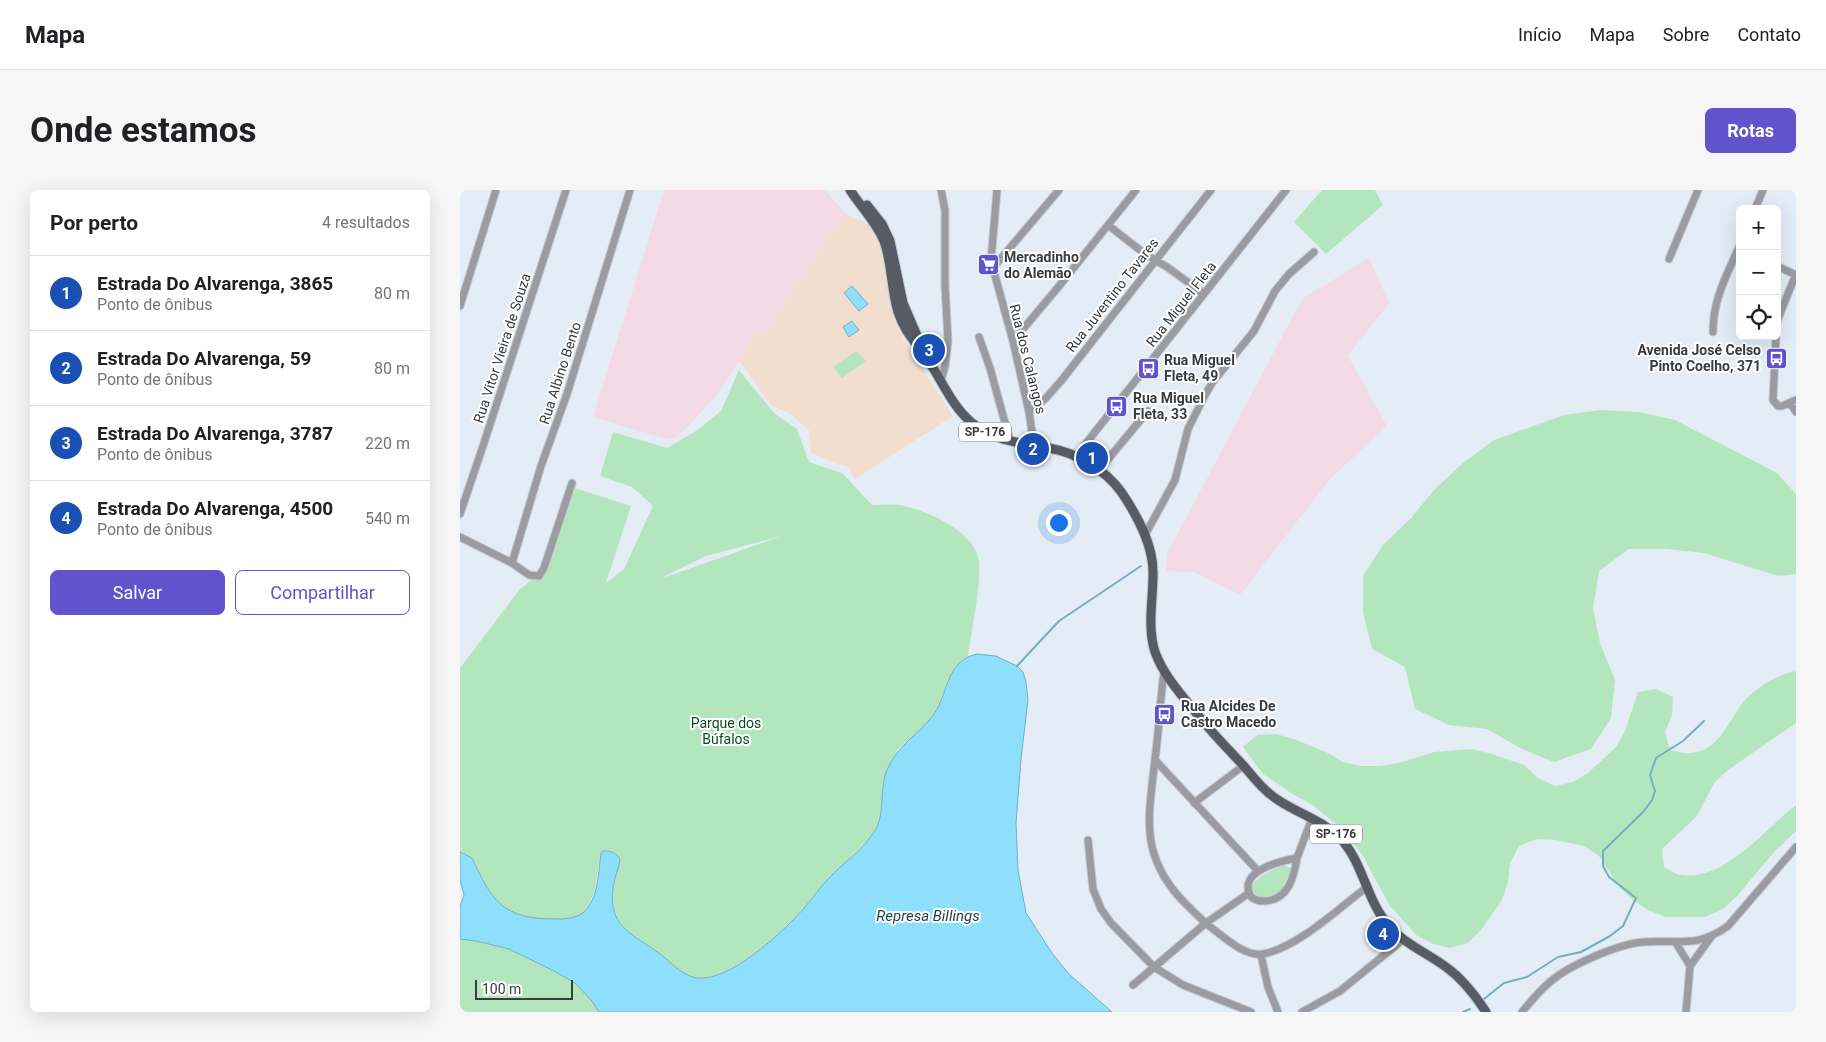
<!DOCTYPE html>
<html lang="pt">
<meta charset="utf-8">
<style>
body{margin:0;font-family:Roboto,sans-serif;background:#f6f6f6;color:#202124}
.controls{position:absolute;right:15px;top:15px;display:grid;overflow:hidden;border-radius:8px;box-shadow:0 5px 20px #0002}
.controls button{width:45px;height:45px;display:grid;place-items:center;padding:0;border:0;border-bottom:1px solid #e0e0e0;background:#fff;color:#202124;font:25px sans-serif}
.scale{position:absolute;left:15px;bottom:12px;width:98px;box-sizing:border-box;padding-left:5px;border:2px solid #383b3f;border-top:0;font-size:14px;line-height:18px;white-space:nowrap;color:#383b3f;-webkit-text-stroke:4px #fff;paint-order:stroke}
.you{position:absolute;left:598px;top:332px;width:18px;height:18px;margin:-12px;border:4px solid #fff;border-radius:50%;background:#1a73e8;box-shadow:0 0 0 8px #1a73e833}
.badge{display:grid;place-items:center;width:32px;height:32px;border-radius:50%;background:#6253cc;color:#fff;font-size:16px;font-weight:700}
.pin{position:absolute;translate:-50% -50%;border:2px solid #fff;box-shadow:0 1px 5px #0006}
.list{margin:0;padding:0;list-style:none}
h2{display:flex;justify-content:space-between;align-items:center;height:65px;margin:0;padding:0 20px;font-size:21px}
h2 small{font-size:16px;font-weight:400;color:#757577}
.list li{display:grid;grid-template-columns:32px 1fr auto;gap:15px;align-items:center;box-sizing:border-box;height:75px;padding:0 20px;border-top:1px solid #e0e0e0}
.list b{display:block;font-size:19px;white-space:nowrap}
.list p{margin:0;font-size:16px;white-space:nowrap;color:#757577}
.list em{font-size:16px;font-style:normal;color:#757577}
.actions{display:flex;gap:10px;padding:15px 20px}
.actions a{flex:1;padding:11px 0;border:1px solid #6253cc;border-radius:8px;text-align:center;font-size:18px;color:#6253cc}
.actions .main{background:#6253cc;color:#fff}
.icon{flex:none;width:28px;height:28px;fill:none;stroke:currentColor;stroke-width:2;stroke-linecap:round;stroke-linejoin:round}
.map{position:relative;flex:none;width:1336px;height:822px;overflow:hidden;border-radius:8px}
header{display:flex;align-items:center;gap:30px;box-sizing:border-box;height:70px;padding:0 25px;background:#fff;border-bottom:1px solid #e0e0e0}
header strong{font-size:24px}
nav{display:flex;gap:28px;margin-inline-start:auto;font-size:18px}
.intro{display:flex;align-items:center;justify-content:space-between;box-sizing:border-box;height:120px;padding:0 30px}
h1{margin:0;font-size:35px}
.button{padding:12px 22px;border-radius:8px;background:#6253cc;color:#fff;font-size:18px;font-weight:700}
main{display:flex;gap:30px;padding:0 30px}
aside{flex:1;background:#fff;border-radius:8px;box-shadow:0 5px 20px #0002}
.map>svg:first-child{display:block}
.industrial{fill:#f3dae4}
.education{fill:#f1dece}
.green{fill:#b4e6bd;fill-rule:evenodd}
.water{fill:#8ddffc;stroke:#74aec3}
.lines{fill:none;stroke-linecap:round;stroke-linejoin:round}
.stream{stroke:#74aec3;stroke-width:2}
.minor-casing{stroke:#c2c9d1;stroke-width:9}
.major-casing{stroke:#c2c9d1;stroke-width:11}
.minor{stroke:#9a9ca1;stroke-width:7}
.major{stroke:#575b63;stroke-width:9}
.labels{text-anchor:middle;stroke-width:4;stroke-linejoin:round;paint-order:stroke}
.shield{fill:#fff;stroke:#747679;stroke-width:1}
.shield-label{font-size:12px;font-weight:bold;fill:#383b3f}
.poi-label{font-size:14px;font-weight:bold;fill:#383b3f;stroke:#fff;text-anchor:start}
.street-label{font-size:14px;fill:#383b3f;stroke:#fff}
.park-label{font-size:14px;fill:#064a1f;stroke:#fff}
.water-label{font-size:15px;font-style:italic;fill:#1e4450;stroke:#fff}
</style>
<header>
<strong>Mapa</strong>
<nav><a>Início</a><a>Mapa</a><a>Sobre</a><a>Contato</a></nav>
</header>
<div class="intro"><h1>Onde estamos</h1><a class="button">Rotas</a></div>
<main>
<aside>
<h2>Por perto<small>4 resultados</small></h2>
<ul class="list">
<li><span class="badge" style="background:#1a4fb4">1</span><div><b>Estrada Do Alvarenga, 3865</b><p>Ponto de ônibus</p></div><em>80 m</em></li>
<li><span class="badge" style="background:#1a4fb4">2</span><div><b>Estrada Do Alvarenga, 59</b><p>Ponto de ônibus</p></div><em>80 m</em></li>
<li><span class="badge" style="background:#1a4fb4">3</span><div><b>Estrada Do Alvarenga, 3787</b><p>Ponto de ônibus</p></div><em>220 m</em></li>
<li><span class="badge" style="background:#1a4fb4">4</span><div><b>Estrada Do Alvarenga, 4500</b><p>Ponto de ônibus</p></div><em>540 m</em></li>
</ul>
<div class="actions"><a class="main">Salvar</a><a>Compartilhar</a></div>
</aside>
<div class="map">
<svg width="1336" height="822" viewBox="0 0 1336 822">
<rect width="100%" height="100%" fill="#e4edf6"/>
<!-- industrial -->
<path class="industrial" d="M204,0H365L385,23L304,144L295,139L279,171L255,207L217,248L206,249L133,227Z
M909,68L929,113L888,166L927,236L870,289L780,405L734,382L706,381L707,364L833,126L845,107Z"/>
<!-- education -->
<path class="education" d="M385,23L409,35L417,42L424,65L433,126L443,148L493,226L395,289L386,275H381L351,263L349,240L329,223L312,216L279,171L296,139L304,144Z"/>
<!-- green -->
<path class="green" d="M862,0H915L923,15L866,64L834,32Z
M396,161L406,171L382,188L373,177Z
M279,180L314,223L337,239L349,272L382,283L412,315C420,315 430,314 439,315C464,319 512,340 518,367C523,389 511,441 508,466L502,470L488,491L480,512L472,528L438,559L427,581L422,598V622L413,645L368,689L344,718L320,742L295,764L263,783L243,788L230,786L217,779L198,762L166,741L155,728L153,714V697L160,669C156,663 150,659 143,661C135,675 140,694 130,712C128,715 126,720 124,722C117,729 103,729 94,729C43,729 32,711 12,668L0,662V478L59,400L89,376L115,298L171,316L146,393L164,379L193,316L172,297L140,286L153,242L207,258L236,241L261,221ZM322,346L206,387L205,386L246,366Z
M1141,220L1179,222L1215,230L1317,283L1336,304V384L1318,386L1244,363L1207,359H1169L1139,381L1133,418L1140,453L1155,490L1151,528L1131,559L1094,572L1060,558L1027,539L989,535L955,519L945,477L912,459L903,423V386L923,355L951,328L975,299L1003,273L1034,250L1104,225Z
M1336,481V533L1268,580L1254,593L1237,626L1202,659L1204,677C1210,680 1216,685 1222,685C1265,691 1306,638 1336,615V641L1314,662L1277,706L1263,719L1245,727H1206L1188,720L1173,710L1159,697L1139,666L1124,656L1096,650L1077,649L1059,656L1050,673L1048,692L1042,710L1021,740L1008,753L990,758L973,754L956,745L930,716L903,666L880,637L851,614L834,605L803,584L783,557L797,545L816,544L834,549L868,563L883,572L901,576H920L939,573L974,562L1010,559L1029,563L1064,575L1078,588L1095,596L1113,592L1128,583L1156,557L1165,541L1178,502L1196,499L1213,507L1212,525L1205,542L1210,560C1216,561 1223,564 1229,563C1257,562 1267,535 1281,515C1293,499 1316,485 1336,481Z
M824,675L831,678C825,697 816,714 791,704L790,699C795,687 812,680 824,675Z
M0,749L16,751L49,759L94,781L115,793L132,811L139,822H0Z"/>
<!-- water -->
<path class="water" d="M392,96L408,114L399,121L384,103Z
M392,131L399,140L389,147L383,137Z
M517,464L536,466L557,476L563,482L566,492L568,510L561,569L556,633L558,680L566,723L592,763L609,784L652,822H139L132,811L115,793L94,781L49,759L16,751L0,749V716L4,705L0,690V662L12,668C32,711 43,729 94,729C103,729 117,729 124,722C139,707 138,683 141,664L143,661C150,660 156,663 160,669C159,679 154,688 153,698C148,735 170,743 196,761C211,771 224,790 244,788C277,785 324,741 345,717C353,708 360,697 369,688C383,673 401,661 412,645C427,626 418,601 427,580C438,555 455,547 471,528C489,507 484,471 517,464Z"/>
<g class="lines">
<!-- stream -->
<path class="stream" d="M557,476L599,431L681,376
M1024,809L1044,793L1067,787L1098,767L1121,762L1150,746L1163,736L1176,708L1149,687L1143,676V661L1184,621L1192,610L1195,601L1190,585L1196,568L1223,551L1244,531
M1003,822L1010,819"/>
<defs>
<path id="minor" d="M537,0L531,71L553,151L569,222L574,256
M1295,19L1303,0
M648,35L685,64L707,77L744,104
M1209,69L1238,0
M1317,76L1336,85
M532,79L599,0
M0,116L36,0
M1317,131L1336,84
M1253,142C1253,108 1267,85 1280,55
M1316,146L1313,210L1318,216H1322L1336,210
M519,147L530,178L550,251
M553,151L600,95L676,0
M481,191L485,176L488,151L485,94V20L481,0
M1330,213L1336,222
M569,222L585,209L601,191L751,0
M616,266L826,0
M639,280L688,221
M0,324L23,256L106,0
M685,345L715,290L728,239L744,207L752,193L794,141L815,101L829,84L854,62
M0,347L52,373L69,385L79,386L84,378L112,293
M52,373L81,276L107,204L170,0
M704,482C700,511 699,540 695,569C689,625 679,662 720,708C731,719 741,730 753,739C766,749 786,767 803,764C837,758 879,718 907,697
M695,570L798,681
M734,613L783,576
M628,650L633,699L641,719L651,733L694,777L723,795L791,822
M837,668C834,686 829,709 806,711C800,711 796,711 791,707C776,681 821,671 837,668Z
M837,668L852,628
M1216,753L1230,776
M801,765L808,797L818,822
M673,795L746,733L789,703
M842,822L880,801L944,749
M1062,822C1071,811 1080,800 1091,791C1110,775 1158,754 1183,752C1218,749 1236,759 1268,736L1336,657
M1226,822L1230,776L1251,747"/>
<path id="major" d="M390,0C401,17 416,32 424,51C432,73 431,99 438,122C445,144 458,154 470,173C483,193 493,217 511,232C533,251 561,253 589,258C617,263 645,279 662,303C678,327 694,356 693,385C693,411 687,436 695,462C704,487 725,509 742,530C755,546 769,560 783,575C794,588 804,601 818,610C839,624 862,630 880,648C903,672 906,709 928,735C943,753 967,763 986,777C1003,789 1015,805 1026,822
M407,15L422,34L430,51L443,113L465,164"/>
</defs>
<!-- minor casing -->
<use href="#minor" class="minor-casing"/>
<!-- major casing -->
<use href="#major" class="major-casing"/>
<!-- minor -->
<use href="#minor" class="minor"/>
<!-- major -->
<use href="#major" class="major"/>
</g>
<!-- icons -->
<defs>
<symbol id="supermarket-square" viewBox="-11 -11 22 22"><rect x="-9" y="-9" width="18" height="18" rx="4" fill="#6253cc" stroke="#fff"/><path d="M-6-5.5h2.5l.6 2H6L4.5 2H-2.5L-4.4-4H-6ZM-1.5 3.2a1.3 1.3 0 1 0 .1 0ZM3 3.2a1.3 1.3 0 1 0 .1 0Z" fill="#fff"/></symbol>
<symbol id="bus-square" viewBox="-11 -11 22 22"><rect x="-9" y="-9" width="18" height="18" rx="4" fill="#6253cc" stroke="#fff"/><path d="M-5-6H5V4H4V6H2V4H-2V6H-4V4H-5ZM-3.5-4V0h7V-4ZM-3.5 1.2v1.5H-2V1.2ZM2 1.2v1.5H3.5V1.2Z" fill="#fff"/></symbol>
</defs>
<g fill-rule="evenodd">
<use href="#supermarket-square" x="516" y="62" width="25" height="25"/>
<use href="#bus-square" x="1304" y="156" width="25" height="25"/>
<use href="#bus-square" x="676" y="166" width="25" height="25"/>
<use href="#bus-square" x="644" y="204" width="25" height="25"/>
<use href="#bus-square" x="692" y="512" width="25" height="25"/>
</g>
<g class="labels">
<!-- shield labels -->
<g class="shield">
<rect x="499" y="232.5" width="52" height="19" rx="4"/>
<rect x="850" y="634.5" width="52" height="19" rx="4"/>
</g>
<g class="shield-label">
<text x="525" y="246">SP-176</text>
<text x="876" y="648">SP-176</text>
</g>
<!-- poi labels -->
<g class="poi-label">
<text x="544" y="72">Mercadinho<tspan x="544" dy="16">do Alemão</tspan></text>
<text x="1301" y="165" text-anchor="end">Avenida José Celso<tspan x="1301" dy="16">Pinto Coelho, 371</tspan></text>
<text x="704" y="175">Rua Miguel<tspan x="704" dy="16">Fleta, 49</tspan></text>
<text x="673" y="213">Rua Miguel<tspan x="673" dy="16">Fleta, 33</tspan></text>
<text x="721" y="521">Rua Alcides De<tspan x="721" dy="16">Castro Macedo</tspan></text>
</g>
<!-- street labels -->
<g class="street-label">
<text transform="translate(652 105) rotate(-52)" y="5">Rua Juventino Tavares</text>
<text transform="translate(721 114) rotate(-52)" y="5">Rua Miguel Fleta</text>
<text transform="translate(42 158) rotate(-72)" y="5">Rua Vitor Vieira de Souza</text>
<text transform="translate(568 169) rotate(76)" y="5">Rua dos Calangos</text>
<text transform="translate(100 183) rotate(-72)" y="5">Rua Albino Bento</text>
</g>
<!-- park labels -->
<g class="park-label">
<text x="266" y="538">Parque dos<tspan x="266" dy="16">Búfalos</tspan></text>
</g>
<!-- water labels -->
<g class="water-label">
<text x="468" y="731">Represa Billings</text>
</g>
</g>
</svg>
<div class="controls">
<button>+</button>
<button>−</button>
<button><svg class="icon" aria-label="locate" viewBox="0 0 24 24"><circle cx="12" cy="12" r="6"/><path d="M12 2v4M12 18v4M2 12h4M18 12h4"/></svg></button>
</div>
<div class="scale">100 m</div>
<div class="you"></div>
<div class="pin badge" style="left:632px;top:268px;background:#1a4fb4">1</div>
<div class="pin badge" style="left:573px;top:259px;background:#1a4fb4">2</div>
<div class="pin badge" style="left:469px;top:160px;background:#1a4fb4">3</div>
<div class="pin badge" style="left:923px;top:744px;background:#1a4fb4">4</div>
</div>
</main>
